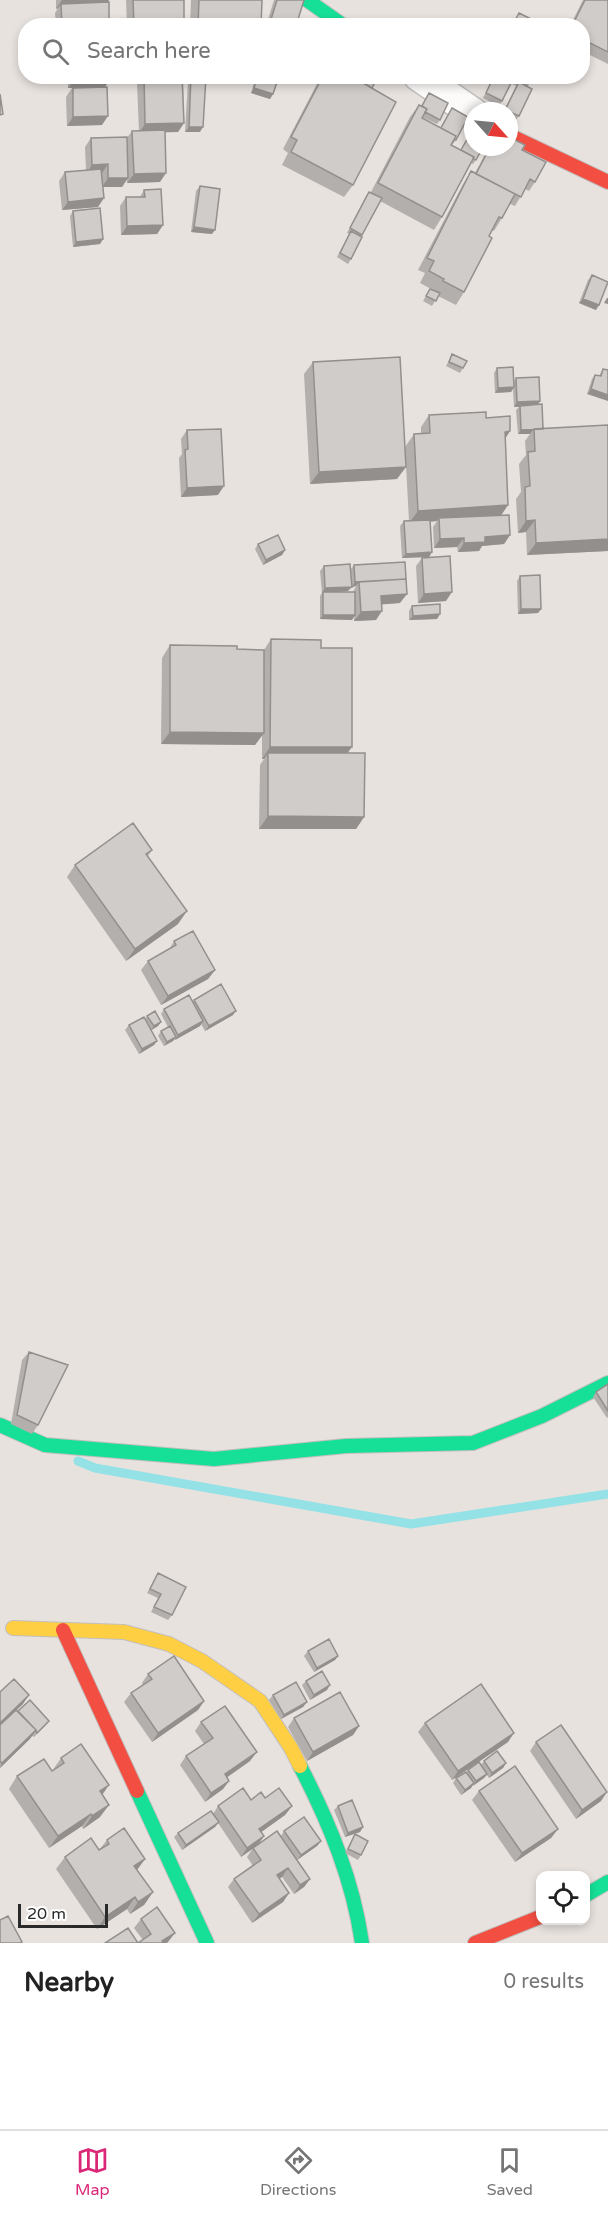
<!DOCTYPE html>
<style>
body{margin:0;font-family:"Varela Round",sans-serif;background:#f6f6f6;color:#222}
.controls{position:absolute;right:18px;bottom:18px;display:grid;overflow:hidden;border-radius:12px;box-shadow:0 3px 9px #0003}
.controls button{width:54px;height:54px;display:grid;place-items:center;padding:0;border:0;border-bottom:2px solid #e0e0e0;background:#fff;color:#222;font:30px sans-serif}
.compass{position:absolute;left:464px;top:102px;width:54px;height:54px;border-radius:50%;background:#fff;box-shadow:0 3px 9px #0003;rotate:117deg}
.scale{position:absolute;left:18px;bottom:15px;width:90px;box-sizing:border-box;padding-left:6px;border:3px solid #292929;border-top:0;font-size:16px;line-height:21px;white-space:nowrap;color:#292929;-webkit-text-stroke:4px #fff;paint-order:stroke}
.list{margin:0;padding:0;list-style:none}
h2{display:flex;justify-content:space-between;align-items:center;height:78px;margin:0;padding:0 24px;font-size:26px}
h2 small{font-size:20px;font-weight:400;color:#767676}
.icon{flex:none;width:33px;height:33px;fill:none;stroke:currentColor;stroke-width:2;stroke-linecap:round;stroke-linejoin:round}
.map{position:relative;flex:none;width:608px;height:1943px;overflow:hidden}
.search{position:absolute;background:#fff;box-shadow:0 3px 9px #0003;left:18px;right:18px;top:18px;height:66px;display:flex;align-items:center;gap:15px;box-sizing:border-box;padding:0 21px;border-radius:24px;color:#767676;font-size:22px}
.sheet{height:186px;background:#fff}
nav{display:flex;justify-content:space-around;align-items:center;box-sizing:border-box;height:84px;border-top:2px solid #e0e0e0;background:#fff;font-size:16px;color:#767676}
nav a{display:grid;justify-items:center;gap:3px}
nav .on{color:#db2777}
.map>svg:first-child{display:block}
.lines{fill:none;stroke-linecap:round;stroke-linejoin:round}
.stream{stroke:#94e1e6;stroke-width:9}
.street-casing{stroke:#c1bfbf;stroke-width:33}
.fast-casing{stroke:#c1bfbf;stroke-width:16}
.slow-casing{stroke:#c1bfbf;stroke-width:16}
.jam-casing{stroke:#c1bfbf;stroke-width:16}
.street{stroke:#fcfbfa;stroke-width:30}
.fast{stroke:#16e098;stroke-width:14}
.slow{stroke:#ffcf43;stroke-width:14}
.jam{stroke:#f24e42;stroke-width:14}
.wall{fill:#b3afad}
.shaded-wall{fill:#928f8d}
.building{fill:#d0ccc9;stroke:#928f8d;stroke-width:1.5}
</style>
<div class="map">
<svg width="608" height="1943" viewBox="0 0 608 1943">
<rect width="100%" height="100%" fill="#e8e2de"/>
<g class="lines">
<!-- stream -->
<path class="stream" d="M78,1461L95,1468L411,1524L608,1494"/>
<defs>
<path id="street" d="M419,76L473,113"/>
<path id="fast" d="M307,0L344,26
M0,1425L45,1445L214,1459L346,1446L473,1443L542,1416L608,1383
M300,1766C329,1822 353,1880 362,1943
M137,1791L207,1943
M586,1895L608,1882"/>
<path id="slow" d="M13,1628L124,1632L169,1644L202,1661L260,1701L291,1748L300,1766"/>
<path id="jam" d="M509,135L608,182
M63,1630L137,1791
M475,1943L540,1917"/>
</defs>
<!-- street casing -->
<use href="#street" class="street-casing"/>
<!-- fast casing -->
<use href="#fast" class="fast-casing"/>
<!-- slow casing -->
<use href="#slow" class="slow-casing"/>
<!-- jam casing -->
<use href="#jam" class="jam-casing"/>
<!-- street -->
<use href="#street" class="street"/>
<!-- fast -->
<use href="#fast" class="fast"/>
<!-- slow -->
<use href="#slow" class="slow"/>
<!-- jam -->
<use href="#jam" class="jam"/>
</g>
<!-- wall -->
<path class="wall" d="M56,0H109L108,2L109,26H56L55,13L58,8L56,9Z
M126,0H184V26H127Z
M191,0H262L261,26H190Z
M274,0H277L296,26H266Z
M583,0H608V64L582,51V26H570Z
M68,76H111L105,87L102,125L67,126L66,97L72,88H68Z
M136,76H184L183,78L184,123L178,132H165L160,182L127,183V179L122,187H103L98,207L62,210L59,181L65,172L86,170L85,147L91,138H127L132,131H139L137,83L140,80H136Z
M191,76L200,132H185L188,81Z
M256,76H279L273,94L270,99L251,93Z
M321,76H368L372,88L353,185L344,197L282,165L288,153L283,149Z
M494,76L502,101L499,106L483,98Z
M497,76H533L528,86L519,116L515,121L509,118V111H504L516,86Z
M429,93L440,120L437,124L422,117V118L440,128L452,108L456,140L452,145L461,150L469,136L476,160L473,164L471,163L442,217L434,230L380,201L361,237L351,259L348,264L337,257L349,234L347,233L366,196L369,192H371L410,117L419,105L421,106Z
M489,147H509L522,150L535,182L529,191L525,189L515,206L510,204L502,218L494,231L492,230L464,292L456,305L438,296L432,306L423,301L430,289L435,291L420,283L425,273L418,270L463,184L471,171L475,173Z
M200,186L212,234L191,232L196,191Z
M144,190L163,225L157,234L121,235L120,206L126,197H140Z
M73,211L103,239L100,244L73,247L70,216Z
M592,275L596,310L579,303L588,280Z
M452,354L463,368L460,373L446,366Z
M313,362L397,479L310,484L304,374Z
M497,368L514,381L516,378L540,401L538,405L543,429L608,425V551L527,555L526,532L518,533L516,499L521,492L519,464L526,455L525,441L530,434H518L516,410L519,407H514L513,389L511,392L495,393L494,373Z
M603,369L608,370L587,394L592,379L595,375L599,376Z
M429,415L486,418L505,439L508,505L501,515L510,535L504,544L482,546L479,551L458,552L457,547L434,548L433,527L437,521L430,522L432,552L429,557L446,601L418,603L416,566L422,558L426,557L402,558L400,526L404,521H409L405,447L414,434H421V427Z
M187,430L218,495L181,497L179,458L182,454L181,439Z
M258,544L285,550L282,555L263,565L255,549Z
M354,565L400,603L382,604L376,620L354,621V616L352,620L320,619V596L322,593L320,571L324,566L348,591L339,592H353L356,586L352,587L351,569Z
M520,576L541,609L538,613L518,614L517,581Z
M412,606L440,614L437,619L409,620V611Z
M271,639L321,648L364,817L356,829H259L260,765L264,759H262V735L255,745L161,744L162,658L170,645L237,649L264,650Z
M152,850L148,856L178,924L126,961L67,877L75,865Z
M174,941L215,970L208,979L161,1005L141,970L148,961L170,948Z
M194,1000L233,1015L205,1031L201,1024L200,1026L175,1040L174,1039L173,1041L164,1046L158,1036L161,1031L168,1027L161,1014L164,1009L193,1001Z
M147,1016L161,1022L158,1026L151,1030L157,1041L154,1045L139,1054L125,1030L129,1025L145,1019Z
M29,1352L38,1425L32,1434L11,1424L22,1360Z
M608,1384V1417L607,1418L593,1397L596,1392Z
M158,1573L172,1615L168,1620L151,1612L158,1598L147,1593Z
M308,1651L338,1656L335,1660L314,1672L304,1656Z
M148,1674L204,1701L198,1710L152,1742L124,1702L131,1693L143,1685L142,1683Z
M306,1681L327,1690L310,1700L302,1685Z
M0,1692L23,1704L16,1710L18,1711L49,1721L46,1725L34,1737L32,1736L0,1768Z
M273,1695L307,1702L303,1707L281,1719L269,1700Z
M294,1718L359,1726L353,1735L307,1761L288,1727Z
M201,1722L250,1761L227,1777L229,1781L223,1789L205,1802L180,1765L186,1756L204,1744L195,1731Z
M425,1723L508,1742L452,1780L418,1732Z
M536,1742L601,1801L576,1819L530,1751Z
M61,1758L102,1795L100,1817L83,1829L82,1826L49,1848L9,1789L17,1776L52,1771Z
M484,1761L506,1763L503,1768L489,1778L487,1775L484,1778L472,1786L471,1788L461,1795L453,1783L456,1778L466,1772L468,1770L481,1765Z
M479,1791L558,1829L551,1838L515,1862L472,1800Z
M265,1798L292,1806L285,1815L261,1832L264,1836L258,1844L310,1879L304,1887L294,1894L282,1877L279,1879L289,1893L283,1902L252,1923L228,1887L234,1879L253,1866L247,1857L253,1848L241,1857L218,1823L215,1827L182,1850L174,1837L178,1833L213,1814L218,1806Z
M338,1806L363,1827L360,1832L345,1837L334,1810Z
M284,1831L321,1841L317,1846L297,1860L281,1836Z
M355,1834L361,1855L358,1860L345,1853Z
M107,1840L145,1859L137,1870L153,1892L144,1905L130,1914L127,1909L97,1929L56,1869L65,1857L99,1850Z
M141,1919L168,1942L143,1940L134,1928Z"/>
<!-- shaded-wall -->
<path class="shaded-wall" d="M62,0H109L104,7L61,4L58,8L56,9Z
M138,76H142L140,80H136Z
M231,76H240L251,80L247,84L229,79Z
M111,78L105,87L68,88L75,80Z
M254,88L273,94L270,99L251,93Z
M108,116L102,125L67,126L73,117Z
M184,123L178,132L139,133L145,124Z
M189,127H203L200,132H185Z
M108,164L102,173L86,174L92,165Z
M166,173L160,182L127,183L134,174Z
M108,178H128L122,187H102Z
M104,198L98,207L62,210L68,202Z
M163,225L157,234L121,235L127,226Z
M194,227L215,230L212,234L191,232Z
M103,239L100,244L73,247L76,242Z
M607,298H608V304L604,303Z
M583,299L599,305L596,310L579,303Z
M514,387L511,392L495,393L498,388Z
M591,389L608,395V401L587,394Z
M540,401L537,406L514,407L517,402Z
M534,429L530,434H518L521,430Z
M510,431L502,444L505,432Z
M406,467L397,479L310,484L319,472Z
M224,486L218,495L181,497L187,488Z
M508,505L500,517L439,518L437,521L409,523L418,511Z
M535,520L526,532L518,533L526,521Z
M510,535L504,544L482,546L479,551L458,552L464,543L485,537Z
M464,538L457,547L434,548L440,539Z
M608,539V551L527,555L536,543Z
M285,550L282,555L263,565L266,560Z
M432,552L429,557L402,558L406,554Z
M406,579L359,582L356,586L352,587L355,582Z
M352,587L348,591L322,593L325,588Z
M452,592L446,601L418,603L424,594Z
M407,594L400,603L375,605L381,596Z
M521,609H541L538,613L518,614Z
M382,611L376,620L354,621L361,612Z
M440,614L437,619L409,620L413,616Z
M323,615H355L352,620L320,619Z
M170,732L264,733L255,745L161,744Z
M270,747H352L343,759L268,753L264,759H262Z
M268,816L364,817L356,829H259Z
M187,911L178,924L126,961L135,949Z
M215,970L208,979L161,1005L168,996Z
M236,1011L233,1015L205,1031L209,1026Z
M203,1021L200,1026L175,1040L178,1035Z
M161,1022L158,1026L150,1031L154,1026Z
M176,1037L173,1041L164,1046L167,1042Z
M157,1041L154,1045L139,1054L142,1049Z
M338,1656L335,1660L314,1672L317,1668Z
M330,1685L327,1690L310,1700L314,1695Z
M29,1695L23,1704L0,1726V1723Z
M204,1701L198,1710L152,1742L158,1733Z
M307,1702L303,1707L281,1719L284,1715Z
M359,1726L353,1735L307,1761L313,1752Z
M36,1730L30,1739L0,1768L2,1763Z
M514,1733L508,1742L452,1780L458,1771Z
M257,1752L250,1761L219,1783L225,1774Z
M506,1763L503,1768L489,1778L492,1773Z
M487,1774L484,1778L473,1786L476,1781Z
M229,1781L223,1789L205,1802L211,1793Z
M474,1783L471,1788L461,1795L465,1790Z
M109,1785L100,1798V1791Z
M607,1792L601,1801L576,1819L582,1810Z
M109,1805L100,1817L83,1829L92,1816Z
M292,1806L285,1815L253,1838L259,1829Z
M91,1814L82,1826L49,1848L58,1836Z
M219,1822L215,1827L182,1850L186,1845Z
M363,1827L360,1832L345,1837L348,1833Z
M558,1829L551,1838L515,1862L522,1853Z
M264,1836L258,1845L241,1857L247,1848Z
M321,1841L317,1846L297,1860L301,1855Z
M145,1859L136,1871L134,1866Z
M288,1868L282,1877L270,1884L277,1875Z
M310,1879L304,1887L294,1894L300,1885Z
M153,1892L144,1905L130,1914L138,1902Z
M289,1893L283,1902L252,1923L259,1914Z
M135,1897L127,1909L97,1929L105,1917Z
M175,1933L168,1942L167,1943H161L162,1941Z"/>
<!-- building -->
<path class="building" d="M133,0H184V26H134Z
M199,0H262L261,26H198Z
M277,0H304L296,26H269Z
M585,0H608V52L582,39V26H572Z
M109,2V26H62L61,4Z
M519,13L545,26H512Z
M74,76H111V78L75,80Z
M144,76H182L184,123L145,124Z
M191,76L206,77L203,127H189Z
M240,76H251V80Z
M257,76H279L273,94L254,88Z
M323,76H351L396,102L353,185L291,152L297,140L291,137Z
M351,76H368L376,80L372,88Z
M494,76H497L511,83L502,101L486,93Z
M522,76H533L531,81Z
M519,82L532,89L519,116L505,110Z
M107,87L108,116L73,117V88Z
M429,93L448,103L440,120L425,112L427,109L422,106Z
M0,94L3,114L0,115Z
M419,105L427,109L422,118L456,136L451,145L474,157L442,217L378,183Z
M452,108L468,117L456,140H454L456,136L441,128Z
M165,130L166,173L134,174L132,131Z
M469,136L473,138V147H483L476,160L473,158L474,157L461,150Z
M127,137L128,178H108V164L92,165L91,138Z
M509,137L525,145L522,150L546,162L535,182L530,179L521,197L476,174L490,147H509Z
M101,169L104,198L68,202L65,172Z
M471,171L515,194L502,218L499,217L489,236L492,238L464,292L443,281L444,279L429,271L434,261L427,258Z
M200,186L220,189L215,230L194,227Z
M161,189L163,225L127,226L126,197H145L144,190Z
M369,192L382,198L362,235L350,228Z
M100,208L103,239L76,242L73,211Z
M351,231L362,237L351,259L340,253Z
M592,275L608,282L599,305L583,299Z
M430,289L440,293L436,301L426,296Z
M452,354L467,361L463,368L449,362Z
M400,357L406,467L319,472L313,362Z
M513,367L514,387L498,388L497,368Z
M603,369L608,370V395L591,389L595,375L601,376Z
M539,377L540,401L517,402L516,378Z
M542,404L543,429L521,430L520,406Z
M486,412V418L510,416V431L505,432L508,505L418,511L414,434L430,433L429,415Z
M608,425V539L536,543L535,520L526,521L525,487L530,486L528,452L535,451L534,429Z
M221,429L224,486L187,488L185,450L188,449L187,430Z
M509,515L510,535L485,537V542L464,543V538L440,539L439,518Z
M430,520L432,552L406,554L404,521Z
M278,535L285,550L266,560L258,544Z
M450,556L452,592L424,594L422,558Z
M405,562L406,579L355,582L354,565Z
M350,564L352,587L325,588L324,566Z
M540,575L541,609H521L520,576Z
M406,579L407,594L381,596L382,611L361,612L359,582Z
M323,592H355V615H323Z
M440,604V614L413,616L412,606Z
M271,639L321,640V648H352V747H270Z
M170,645L237,646V649L264,650V733L170,732Z
M268,753H365L364,817L268,816Z
M133,823L152,850L146,854L187,911L135,949L75,865Z
M193,931L215,970L168,996L148,961L176,945L174,941Z
M221,984L236,1011L209,1026L194,1000Z
M189,995L203,1021L178,1035L164,1009Z
M155,1011L161,1022L154,1026L147,1016Z
M144,1017L157,1041L142,1049L129,1025Z
M170,1026L176,1037L167,1042L161,1031Z
M29,1352L68,1365L38,1425L17,1415Z
M608,1384V1411L596,1392Z
M158,1573L186,1587L172,1615L154,1607L161,1594L150,1589Z
M329,1639L338,1656L317,1668L308,1651Z
M174,1656L204,1701L158,1733L131,1693L152,1679L148,1674Z
M322,1671L330,1685L314,1695L306,1681Z
M14,1679L29,1695L0,1723V1692Z
M296,1682L307,1702L284,1715L273,1695Z
M481,1684L514,1733L458,1771L425,1723Z
M340,1692L359,1726L313,1752L294,1718Z
M30,1700L49,1721L37,1733L36,1731V1730L18,1711Z
M225,1706L257,1752L225,1774L229,1781L211,1793L186,1756L213,1738L201,1722Z
M16,1710L36,1730L2,1763L0,1761V1725Z
M561,1725L607,1792L582,1810L536,1742Z
M81,1744L109,1785L100,1791L109,1805L92,1816L91,1814L58,1836L17,1776L44,1759L52,1771L64,1763L61,1758Z
M497,1751L506,1763L492,1773L484,1761Z
M479,1762L487,1774L476,1781L468,1770Z
M515,1766L558,1829L522,1853L479,1791Z
M466,1772L474,1783L465,1790L456,1778Z
M243,1788L251,1800L261,1792L265,1798L279,1788L292,1806L259,1829L264,1836L247,1848L218,1806Z
M352,1800L363,1827L348,1833L338,1806Z
M211,1811L219,1822L186,1845L178,1833Z
M304,1817L321,1841L301,1855L284,1831Z
M124,1828L145,1859L134,1866L153,1892L138,1902L135,1897L105,1917L65,1857L91,1838L99,1850L109,1844L107,1840Z
M277,1831L310,1879L300,1885L288,1868L277,1875L289,1893L259,1914L234,1879L261,1860L253,1848Z
M355,1834L368,1841L361,1855L348,1849Z
M157,1907L175,1933L162,1941L164,1943H138L151,1934L141,1919Z
M8,1916L22,1942L20,1943H0V1920Z
M128,1928L138,1943H105Z"/>
</svg>
<div class="controls">
<button><svg class="icon" aria-label="locate" viewBox="0 0 24 24"><circle cx="12" cy="12" r="6"/><path d="M12 2v4M12 18v4M2 12h4M18 12h4"/></svg></button>
</div>
<svg class="compass" viewBox="-18 -18 36 36"><path d="M0-13l5 13h-10z" fill="#e53935"/><path d="M0 13l5-13h-10z" fill="#767676"/></svg>
<div class="scale">20 m</div>
<div class="search"><svg class="icon" aria-label="search" viewBox="0 0 24 24"><circle cx="10" cy="10" r="6"/><path d="M15 15l6 6"/></svg>Search here</div>
</div>
<section class="sheet">
<h2>Nearby<small>0 results</small></h2>
<ul class="list">
</ul>
</section>
<nav>
<a class="on"><svg class="icon" aria-label="map" viewBox="0 0 24 24"><path d="M3 6l6-2 6 2 6-2v14l-6 2-6-2-6 2zM9 4v14M15 6v14"/></svg>Map</a>
<a><svg class="icon" aria-label="directions" viewBox="0 0 24 24"><path d="M12 3l9 9-9 9-9-9zM9 14v-3h6M13 9l2 2-2 2"/></svg>Directions</a>
<a><svg class="icon" aria-label="saved" viewBox="0 0 24 24"><path d="M7 4h10v16l-5-4-5 4z"/></svg>Saved</a>
</nav>
